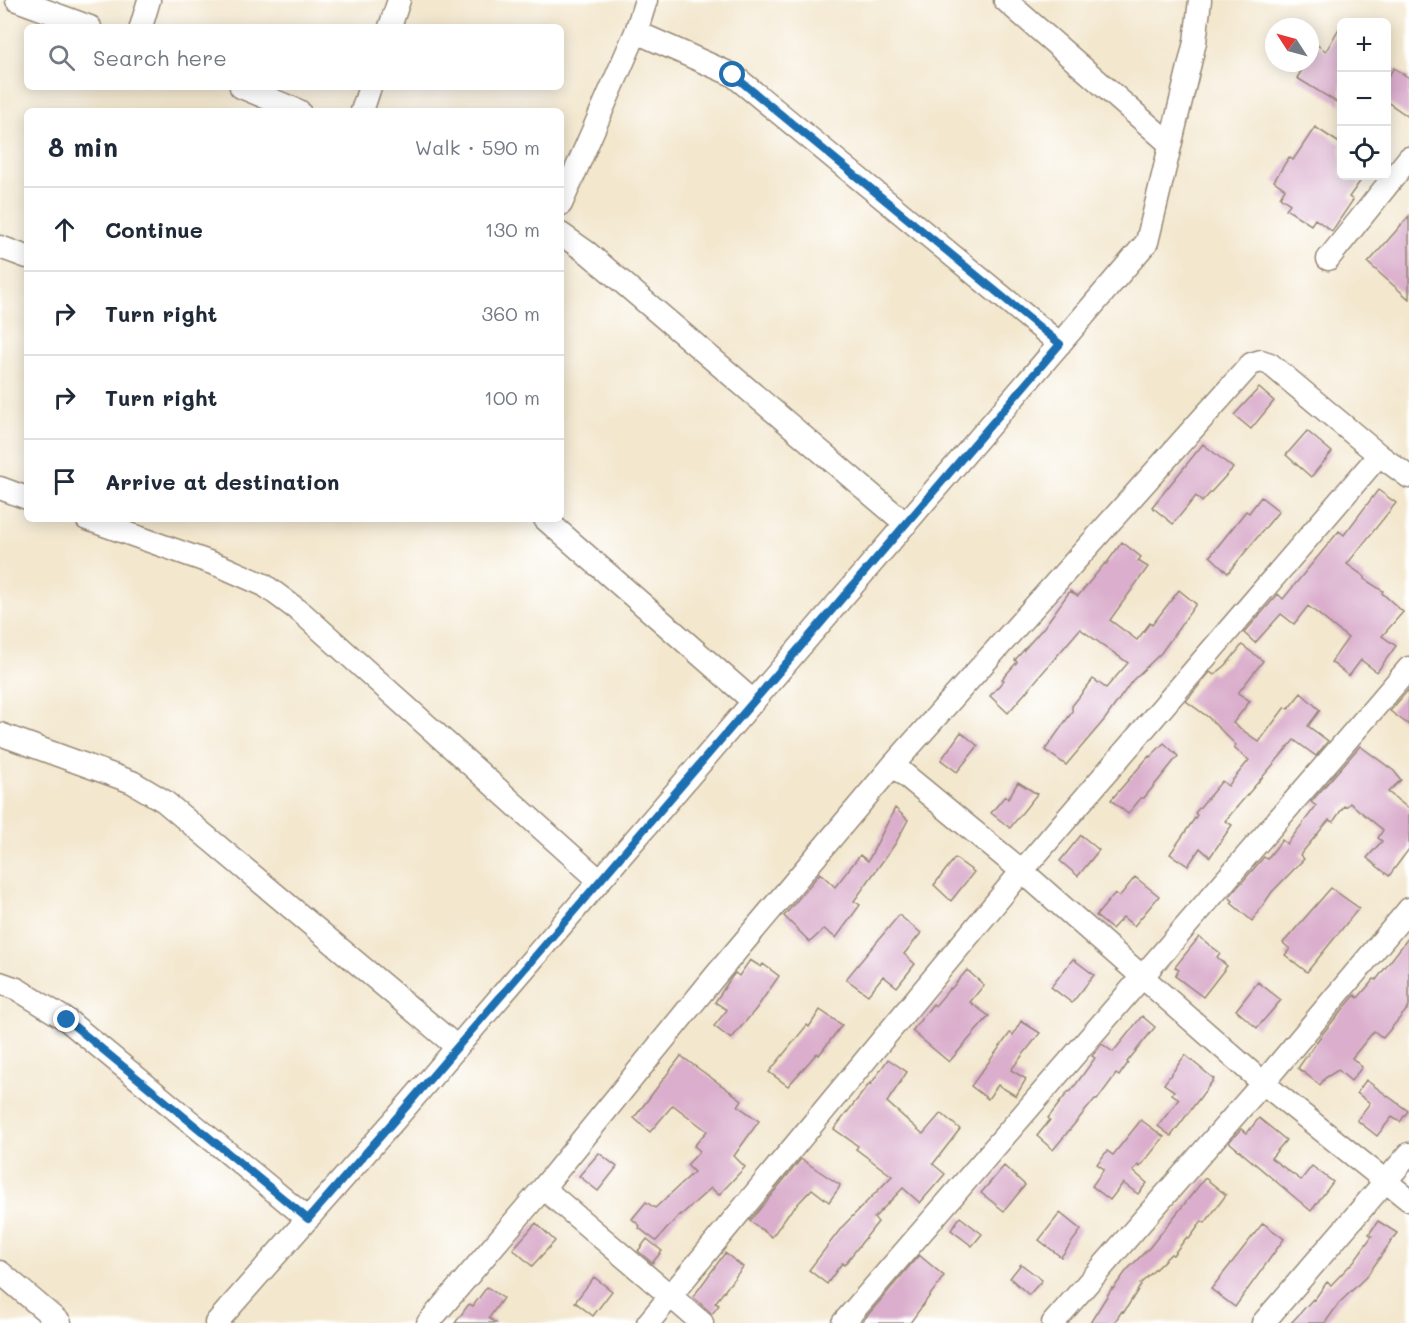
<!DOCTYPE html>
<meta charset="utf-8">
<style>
body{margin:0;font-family:Mali,sans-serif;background:#f2f2f3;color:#1f2937}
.controls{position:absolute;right:18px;top:18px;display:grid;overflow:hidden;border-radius:9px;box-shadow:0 3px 15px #0003}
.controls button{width:54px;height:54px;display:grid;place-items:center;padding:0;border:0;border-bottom:2px solid #e0e1e3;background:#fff;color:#1f2937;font:30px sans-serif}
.compass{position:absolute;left:1265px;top:18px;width:54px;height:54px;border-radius:50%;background:#fff;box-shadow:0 3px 15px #0003;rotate:306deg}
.stop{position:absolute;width:18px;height:18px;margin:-14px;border:4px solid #1f6fb2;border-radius:50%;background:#fff}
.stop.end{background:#1f6fb2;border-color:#fff;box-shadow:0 2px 6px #0008}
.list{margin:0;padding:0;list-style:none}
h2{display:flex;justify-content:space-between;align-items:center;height:78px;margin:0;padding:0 24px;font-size:26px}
h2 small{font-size:20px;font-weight:400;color:#747a83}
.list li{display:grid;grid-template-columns:39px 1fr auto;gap:18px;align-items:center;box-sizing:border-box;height:84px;padding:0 24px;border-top:2px solid #e0e1e3}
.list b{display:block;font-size:22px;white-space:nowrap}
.list em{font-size:20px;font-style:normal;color:#747a83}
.icon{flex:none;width:33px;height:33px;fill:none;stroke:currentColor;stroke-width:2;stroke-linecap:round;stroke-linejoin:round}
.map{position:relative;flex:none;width:1409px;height:1323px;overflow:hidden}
.search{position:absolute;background:#fff;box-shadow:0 3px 15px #0003;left:24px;top:24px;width:540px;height:66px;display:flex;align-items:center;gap:15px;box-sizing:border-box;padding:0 21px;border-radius:9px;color:#747a83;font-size:22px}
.panel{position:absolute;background:#fff;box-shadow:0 3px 15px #0003;left:24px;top:108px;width:540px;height:414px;border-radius:9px}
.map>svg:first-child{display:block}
.building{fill:#daaecc}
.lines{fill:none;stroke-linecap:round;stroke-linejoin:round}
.street-casing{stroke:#978876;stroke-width:25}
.street{stroke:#fff;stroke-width:22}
.route{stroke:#1f6fb2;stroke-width:8}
</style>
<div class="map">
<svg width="1409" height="1323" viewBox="0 0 1409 1323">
<rect width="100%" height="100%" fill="#fff"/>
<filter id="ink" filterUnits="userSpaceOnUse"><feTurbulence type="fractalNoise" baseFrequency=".0167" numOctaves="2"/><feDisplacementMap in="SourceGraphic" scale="12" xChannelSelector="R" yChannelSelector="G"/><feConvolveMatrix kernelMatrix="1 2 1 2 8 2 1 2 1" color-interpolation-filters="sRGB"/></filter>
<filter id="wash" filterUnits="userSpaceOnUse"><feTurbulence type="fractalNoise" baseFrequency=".008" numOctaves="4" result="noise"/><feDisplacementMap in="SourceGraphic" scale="24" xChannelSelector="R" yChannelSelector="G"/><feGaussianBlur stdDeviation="1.35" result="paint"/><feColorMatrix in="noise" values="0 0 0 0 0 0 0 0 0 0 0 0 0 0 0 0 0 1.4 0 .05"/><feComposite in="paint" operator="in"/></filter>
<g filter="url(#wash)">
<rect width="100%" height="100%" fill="#f3e7ce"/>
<g id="blocks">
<!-- building -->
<path class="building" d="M1341,25V105L1297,78L1306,63H1310V56L1317,45L1326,51Z
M1394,68L1409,78V117L1386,101V79Z
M1315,127L1341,144V176H1364L1349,197L1353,200L1332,231L1315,219L1311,225L1286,209L1290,204L1280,197L1285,189L1274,181L1289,157L1293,160Z
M1409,216V299L1368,263Z
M1259,388L1274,401L1251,429L1234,415Z
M1307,431L1332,452L1311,477L1286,455Z
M1203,444L1233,468L1202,502L1196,496L1173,524L1152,507Z
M1378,490L1396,503L1347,564L1365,577L1364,579L1383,591L1382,593L1403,612L1382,636L1396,646L1377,672L1361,660L1349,676L1331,662L1348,638L1308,606L1294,624L1281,614L1255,643L1244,633L1278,594L1283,599L1339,531L1344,535Z
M1261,497L1279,511L1228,573L1210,556L1246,511L1249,513Z
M1122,542L1141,557L1138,561L1148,567L1110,620L1137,640L1150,623L1152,625L1179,590L1196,604L1161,653L1132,681L1105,719L1066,765L1045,750L1072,712V706L1093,679L1106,688L1128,663L1080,629L1008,713L990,696L1004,680L1002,679L1017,662L1015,660L1044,627L1070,591L1078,596L1105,563L1106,564Z
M1242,645L1263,661L1238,693L1250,701L1233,723L1259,742L1285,707L1288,709L1301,693L1320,710L1308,726L1328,741L1316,756L1294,740L1225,821L1232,825L1210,857L1200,848L1188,866L1170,854L1197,815L1195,813L1222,781L1228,786L1249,760L1234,748L1236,745L1208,717L1186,701L1210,672L1214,675L1226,665Z
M1409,689V725L1390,711Z
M961,732L978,746L957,772L941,760Z
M1164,743L1178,756L1144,798H1141L1128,814L1111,800L1149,756L1150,757Z
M1360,746L1394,771L1401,780L1388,792L1409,809V849L1389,876L1367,858L1382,841L1378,838L1383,830L1350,803L1346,807L1344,806L1333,822L1329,820L1300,855L1304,859L1272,892L1252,921L1231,903L1233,901L1229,897L1264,857L1267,859L1282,840L1287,844L1316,806L1311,802Z
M1018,782L1037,794L1010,828L991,813L1005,796L1008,799Z
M895,808L908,820L895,844L854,901L860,905L836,938L824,929L810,942L784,916L820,873L835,887L860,855L868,861Z
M1081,835L1099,850L1078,876L1060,861Z
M955,858L974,872L951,901L934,885Z
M1135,877L1159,896L1134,926L1123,917L1112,929L1096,916L1115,893L1119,897Z
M1331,888L1359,908L1307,972L1285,955L1290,949L1283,943Z
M899,915L921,933L904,954L915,964L897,987L883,976L868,995L846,979Z
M1199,937L1220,953L1217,957L1227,966L1203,997L1175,976L1179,970L1175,967Z
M1409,937V1007L1383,1038L1374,1031L1352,1058L1362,1067L1351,1081L1338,1070L1325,1078L1320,1085L1298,1068L1323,1033L1355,995L1358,998L1374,979L1376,980Z
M1073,959L1094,975L1072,1003L1051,987Z
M750,960L761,967L763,964L779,976L756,1009L731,1039L714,1026L727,1010L715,1002L731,978L735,973L739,976Z
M967,970L984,985L970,1002L989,1016L949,1062L912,1031L933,1004L935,1006L950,988L951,989Z
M1258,982L1281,1000L1257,1028L1236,1010Z
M820,1010L842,1025L819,1055L817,1053L788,1086L769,1072L807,1025L809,1027Z
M1142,1016L1155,1027L1127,1062L1128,1063L1119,1076L1116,1074L1097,1100L1095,1099L1053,1150L1037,1136L1050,1120L1048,1118L1068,1092L1071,1091L1095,1058L1092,1056L1102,1044L1113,1052Z
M1021,1021L1040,1033L1011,1070L1026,1079L1016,1096L998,1085L988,1099L971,1086L1010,1033L1013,1035Z
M1185,1055L1214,1079L1171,1136L1158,1126L1179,1099L1172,1094L1174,1091L1164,1084Z
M681,1056L742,1100L738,1106L759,1121L734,1156L745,1167L719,1195L711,1188L681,1215L680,1214L656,1241L639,1228L640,1226L632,1219L646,1202L655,1208L694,1172L687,1165L700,1151L694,1146L707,1131L673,1105L650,1132L634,1118Z
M888,1059L907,1072L887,1102L923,1134L941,1113L960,1129L933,1164L945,1174L920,1203L903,1188L874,1218L878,1222L844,1265L842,1263L827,1284L809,1270L842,1227L892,1176L856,1149L858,1146L834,1129L870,1083L871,1084Z
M1366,1080L1408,1111L1400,1122L1392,1117L1377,1136L1357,1120L1370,1103L1357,1093Z
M1259,1118L1286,1140L1271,1158L1301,1180L1312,1166L1333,1182L1311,1211L1229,1142L1241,1129L1247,1133Z
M1141,1120L1164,1137L1140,1167L1138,1165L1133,1171L1147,1183L1138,1194L1123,1183L1110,1200L1092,1186L1104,1169L1097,1164L1107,1151L1113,1155Z
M599,1153L617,1167L598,1191L579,1176Z
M801,1159L840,1185L839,1188L829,1202L812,1189L788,1214L772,1237L750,1221Z
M1004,1166L1025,1185L1004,1211L981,1193Z
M1205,1178L1226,1195L1205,1223L1202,1221L1189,1239L1187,1237L1173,1255L1171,1254L1140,1284L1141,1285L1124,1312L1122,1311L1114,1323H1090L1112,1288L1113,1289L1127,1270L1150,1247Z
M1060,1213L1081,1230L1061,1257L1039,1240Z
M960,1217L982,1234L972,1246L951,1230Z
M1378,1221L1397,1233L1367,1276L1339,1303L1325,1323H1291L1313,1299L1314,1300L1327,1282L1331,1285L1354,1261L1372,1236L1369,1234Z
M536,1223L555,1241L532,1266L513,1249Z
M1263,1223L1284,1239L1235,1307L1211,1289Z
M647,1239L662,1251L652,1263L638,1251Z
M725,1253L743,1267L715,1303L719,1305L712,1314L693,1297Z
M919,1255L944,1276L910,1323H861Z
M1021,1264L1042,1280L1029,1295L1010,1278Z
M594,1277L612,1291L593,1316L575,1302Z
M487,1287L503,1298L489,1318L496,1323H455L469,1304L473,1306Z"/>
</g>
</g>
<g filter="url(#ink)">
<use href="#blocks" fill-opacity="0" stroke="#978876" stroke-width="1.5"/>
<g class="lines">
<defs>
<path id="street" d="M17,0L90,27
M1005,0L1170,144
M141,27L149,0
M390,27L399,0
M636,32L733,75L1060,344
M241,87L299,111
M362,111L370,87
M561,204L636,32L646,0
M561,234L588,253L906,524
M0,247L27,257
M1328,259L1409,158
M0,488L27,498
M87,519L223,567L264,585L302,613L600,881
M545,519L754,702
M0,734L132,782L164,801L457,1047
M893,765L1022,871L1263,1083L1409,1200
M0,983L17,989L67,1020L308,1219
M543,1188L702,1323
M0,1272L60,1323
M216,1323L399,1115L1147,242L1195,42L1200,0
M428,1323L543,1188L716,975L893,765L1251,364L1261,361L1270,364L1379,455L1409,477
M648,1323L1022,871L1379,455
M843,1323L1409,668
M1053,1323L1263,1083L1409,909
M1263,1323L1409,1154"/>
</defs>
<!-- street casing -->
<use href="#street" class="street-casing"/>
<!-- street -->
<use href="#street" class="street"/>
</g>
</g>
<g class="lines" filter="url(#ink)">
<!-- route -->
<path class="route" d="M67,1020L308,1219L399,1115L1060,344L733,75"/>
</g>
</svg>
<div class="controls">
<button>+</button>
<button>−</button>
<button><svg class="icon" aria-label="locate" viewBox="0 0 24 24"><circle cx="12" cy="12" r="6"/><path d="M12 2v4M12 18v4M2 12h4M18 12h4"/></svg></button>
</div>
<svg class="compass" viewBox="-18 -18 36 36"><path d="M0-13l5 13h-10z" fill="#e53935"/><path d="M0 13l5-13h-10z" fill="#747a83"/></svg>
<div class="stop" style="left:733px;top:75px"></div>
<div class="stop end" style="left:67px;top:1020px"></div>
<div class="search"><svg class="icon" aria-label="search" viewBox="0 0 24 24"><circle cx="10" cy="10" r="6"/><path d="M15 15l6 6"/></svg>Search here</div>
<section class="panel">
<h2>8 min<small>Walk · 590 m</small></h2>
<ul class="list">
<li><svg class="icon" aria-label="ahead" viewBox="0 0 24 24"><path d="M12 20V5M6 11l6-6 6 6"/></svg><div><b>Continue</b></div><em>130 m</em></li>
<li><svg class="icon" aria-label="right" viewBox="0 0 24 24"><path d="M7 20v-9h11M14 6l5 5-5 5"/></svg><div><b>Turn right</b></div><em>360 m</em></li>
<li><svg class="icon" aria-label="right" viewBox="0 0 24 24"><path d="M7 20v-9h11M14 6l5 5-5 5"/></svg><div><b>Turn right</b></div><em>100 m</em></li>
<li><svg class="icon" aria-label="arrive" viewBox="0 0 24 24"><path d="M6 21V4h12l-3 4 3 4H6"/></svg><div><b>Arrive at destination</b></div></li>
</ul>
</section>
</div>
